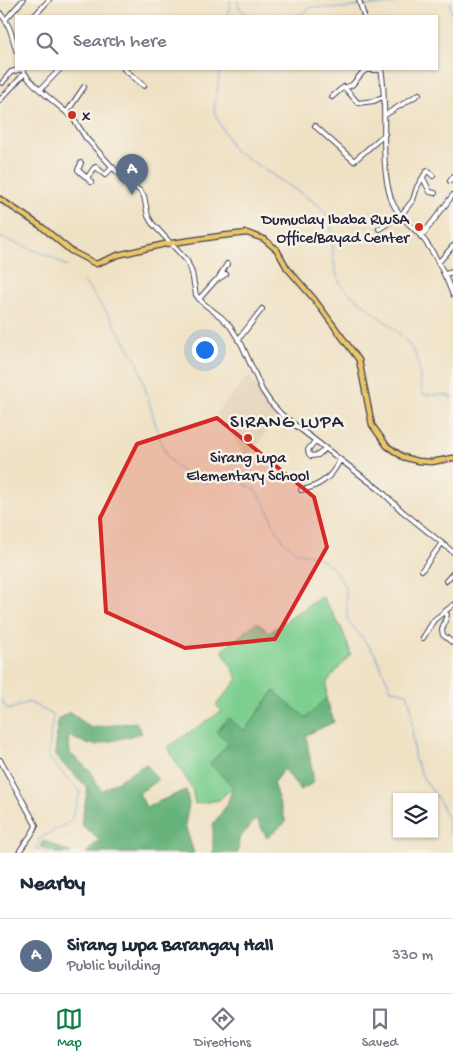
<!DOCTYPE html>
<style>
body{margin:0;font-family:"Gochi Hand",sans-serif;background:#f2f2f3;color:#1f2937}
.controls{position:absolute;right:15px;bottom:15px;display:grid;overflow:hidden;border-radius:0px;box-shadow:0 1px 4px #0004}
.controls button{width:45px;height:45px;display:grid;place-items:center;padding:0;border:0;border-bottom:1px solid #e0e1e3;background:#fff;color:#1f2937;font:25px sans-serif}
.you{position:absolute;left:204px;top:349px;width:18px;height:18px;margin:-12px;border:4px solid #fff;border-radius:50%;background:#1a73e8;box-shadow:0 0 0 8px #1a73e833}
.badge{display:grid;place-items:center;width:32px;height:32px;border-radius:50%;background:#0b8043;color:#fff;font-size:16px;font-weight:700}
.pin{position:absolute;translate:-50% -41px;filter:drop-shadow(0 1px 2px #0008)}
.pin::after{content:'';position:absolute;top:26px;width:18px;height:15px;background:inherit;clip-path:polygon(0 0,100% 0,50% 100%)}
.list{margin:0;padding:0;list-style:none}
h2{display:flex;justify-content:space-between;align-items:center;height:65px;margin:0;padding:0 20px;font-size:21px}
h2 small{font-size:16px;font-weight:400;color:#747a83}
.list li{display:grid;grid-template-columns:32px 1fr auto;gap:15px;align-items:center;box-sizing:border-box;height:75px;padding:0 20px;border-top:1px solid #e0e1e3}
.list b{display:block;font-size:19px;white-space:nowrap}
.list p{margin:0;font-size:16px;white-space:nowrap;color:#747a83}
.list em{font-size:16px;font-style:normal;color:#747a83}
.icon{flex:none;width:28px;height:28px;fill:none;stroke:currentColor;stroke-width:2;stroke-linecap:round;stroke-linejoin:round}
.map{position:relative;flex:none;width:453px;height:853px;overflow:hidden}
.search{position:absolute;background:#fff;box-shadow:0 1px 4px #0004;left:15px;right:15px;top:15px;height:55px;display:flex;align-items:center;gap:12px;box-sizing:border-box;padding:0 18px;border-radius:0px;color:#747a83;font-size:19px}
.sheet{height:140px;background:#fff}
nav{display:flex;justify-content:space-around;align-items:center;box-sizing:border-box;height:70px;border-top:1px solid #e0e1e3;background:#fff;font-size:14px;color:#747a83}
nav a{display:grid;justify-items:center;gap:2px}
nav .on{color:#0b8043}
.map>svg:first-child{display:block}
.built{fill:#e2d2b5}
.green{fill:#7dcf90;stroke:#507866}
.forest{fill:#66b27a;stroke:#446a5a}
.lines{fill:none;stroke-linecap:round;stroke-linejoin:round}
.stream{stroke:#689ed5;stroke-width:1}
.minor-casing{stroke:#413f50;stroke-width:6}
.major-casing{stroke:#413f50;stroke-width:7}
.minor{stroke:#fff;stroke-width:4}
.major{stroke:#ebc669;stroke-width:4.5}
.marked{fill:#d62828;fill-opacity:0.2;stroke:#d62828;stroke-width:4;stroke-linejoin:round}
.poi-dot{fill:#c8321e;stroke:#f7f3e8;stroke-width:2}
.labels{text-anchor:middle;stroke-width:5;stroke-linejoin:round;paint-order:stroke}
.poi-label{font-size:16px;fill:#22223b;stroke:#f7f3e8;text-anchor:start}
.quarter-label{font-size:19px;letter-spacing:1px;fill:#22223b;stroke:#f7f3e8}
</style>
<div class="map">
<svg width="453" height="853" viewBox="0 0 453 853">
<rect width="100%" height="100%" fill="#f7f3e8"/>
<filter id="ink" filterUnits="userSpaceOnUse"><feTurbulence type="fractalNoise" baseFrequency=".02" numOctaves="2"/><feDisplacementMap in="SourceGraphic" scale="10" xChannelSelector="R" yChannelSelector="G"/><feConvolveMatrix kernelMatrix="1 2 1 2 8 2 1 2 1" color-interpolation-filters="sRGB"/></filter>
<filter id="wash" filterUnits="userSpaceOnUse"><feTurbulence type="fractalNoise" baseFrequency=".0096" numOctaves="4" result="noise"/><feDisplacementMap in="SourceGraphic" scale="20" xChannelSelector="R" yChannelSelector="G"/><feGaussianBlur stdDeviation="1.12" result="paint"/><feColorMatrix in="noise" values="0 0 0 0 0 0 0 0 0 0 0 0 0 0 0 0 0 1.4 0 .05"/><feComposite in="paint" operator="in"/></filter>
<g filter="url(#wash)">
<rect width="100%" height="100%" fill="#efe1c4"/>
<!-- built -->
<path class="built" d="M249,376L277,416L248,459L216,413Z"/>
<!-- green -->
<path class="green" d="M322,596L342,629L351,654L327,682L326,698L306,718L274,691L244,731L229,718V744L233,787L219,800L195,804L192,788L167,747L222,711L216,705L238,679L222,650L257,622L269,633Z"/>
<!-- forest -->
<path class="forest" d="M274,691L306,718L326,698L334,722L306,735L314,782L301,790L284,769L273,783L286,822L267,838L256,818L239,839L238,853H213V824L227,805L233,787L210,764L228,744L216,732L229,718L244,731Z
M70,712L91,728L136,722L142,733L96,745L85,743L68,736L70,753L92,773L101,791L146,764L158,780L139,793L146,807L186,790L189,804L185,825L194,853H86L99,840L81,824L88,788L55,756L58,719Z
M43,840L71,853H56L41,847Z"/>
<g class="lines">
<!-- stream -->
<path class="stream" d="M238,0L239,8L251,16
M452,0L450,5L453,17
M363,6L393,4L401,0
M227,16L231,0
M297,16L312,7L345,8L359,6
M220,69L214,112L233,149L320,206C341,229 327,251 338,278C342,289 354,297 362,303C380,318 400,331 413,350C422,364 417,381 424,395H446L453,398
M0,239L3,238L49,256L68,267
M83,281L109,315L138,363L160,440L168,458L183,473L202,482L240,481L255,490L264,502L275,527L285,543L297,552L315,556L333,568L346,588L347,619L375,654L391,689L407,693L411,707L414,757L423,778L439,800L447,818L449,834
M0,699L8,710L29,702L53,715L48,757L80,792L71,821L39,839L36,849L48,853"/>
</g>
</g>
<g filter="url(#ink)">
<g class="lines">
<defs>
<path id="minor" d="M359,0L364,16
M0,13C10,24 12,36 16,50
M34,16L49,0
M6,19L23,0
M22,69L28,78L40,90L73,118L86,138L116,171L140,191L144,196L148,216L152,223L187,261L192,273L196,295L203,303L221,317L230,326L242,345L262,390L270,402L282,415L380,490L402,511L453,552
M124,69L144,86
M381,69C389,111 378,157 391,199C397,216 414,227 425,241C437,257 446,277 453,295
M2,83L11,72L22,69
M344,87L358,103L374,101L380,98
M40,90L60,69
M332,97L341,89L352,85L363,72L366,70H381
M0,100L24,74
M67,112L84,87
M385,115L419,94
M315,126L354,161L385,134
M81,163L78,170L87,178
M423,178L430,192L435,193
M450,181L453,177
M91,182L87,178L94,168L96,167L105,175L113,167
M379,229L401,215L413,200L417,187L426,172L428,171L433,176
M421,237L453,195
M438,263L453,246
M445,274L453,272
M218,279L227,264
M199,299L215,281L226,274
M238,340L262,309
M315,441L308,450L309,454L311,456L318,455L325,449
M301,490C319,487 332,477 340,460
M422,570L442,543
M446,581L453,573
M445,612L447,615L442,630L443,635L453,643
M423,638L434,620L453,605
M0,760L36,825C33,836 23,843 19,853"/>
<path id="major" d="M0,199L42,227L71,251L96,264L118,255L165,244L220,236L247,233L264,239L277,250L287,268L314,299L359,360L372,425L387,446L403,457L418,461L432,462L453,458"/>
</defs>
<!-- minor casing -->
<use href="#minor" class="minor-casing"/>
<!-- major casing -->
<use href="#major" class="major-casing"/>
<!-- minor -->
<use href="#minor" class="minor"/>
<!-- major -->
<use href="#major" class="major"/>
</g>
</g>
<!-- marked area -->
<path class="marked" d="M217,418L314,497L327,547L275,639L185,648L106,612L100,518L137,444Z"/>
<!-- markers -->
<g class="poi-dot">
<circle cx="72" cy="115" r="5"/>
<circle cx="419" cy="227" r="5"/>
<circle cx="248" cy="438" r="5"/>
</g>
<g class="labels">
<!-- poi labels -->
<g class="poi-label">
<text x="82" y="121">x</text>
<text x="409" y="224" text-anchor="end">Dumuclay Ibaba RWSA<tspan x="409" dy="18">Office/Bayad Center</tspan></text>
<text x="248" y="462" text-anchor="middle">Sirang Lupa<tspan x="248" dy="18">Elementary School</tspan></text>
</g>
<!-- quarter labels -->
<g class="quarter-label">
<text x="287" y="427">SIRANG LUPA</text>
</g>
</g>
</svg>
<div class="controls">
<button><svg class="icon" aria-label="layers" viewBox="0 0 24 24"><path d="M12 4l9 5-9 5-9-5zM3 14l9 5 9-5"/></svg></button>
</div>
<div class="you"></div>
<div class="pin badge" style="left:132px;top:195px;background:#5c6f8a">A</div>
<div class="search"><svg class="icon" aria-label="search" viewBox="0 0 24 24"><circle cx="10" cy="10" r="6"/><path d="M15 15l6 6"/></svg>Search here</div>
</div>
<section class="sheet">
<h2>Nearby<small></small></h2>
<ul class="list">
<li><span class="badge" style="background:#5c6f8a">A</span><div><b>Sirang Lupa Barangay Hall</b><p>Public building</p></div><em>330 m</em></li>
</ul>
</section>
<nav>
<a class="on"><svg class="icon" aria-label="map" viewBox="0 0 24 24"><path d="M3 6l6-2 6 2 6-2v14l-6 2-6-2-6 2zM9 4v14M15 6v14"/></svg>Map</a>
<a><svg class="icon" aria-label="directions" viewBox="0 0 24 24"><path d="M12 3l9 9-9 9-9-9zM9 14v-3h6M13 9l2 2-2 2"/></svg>Directions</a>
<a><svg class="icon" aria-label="saved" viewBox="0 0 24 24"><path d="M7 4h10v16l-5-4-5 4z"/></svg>Saved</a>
</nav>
